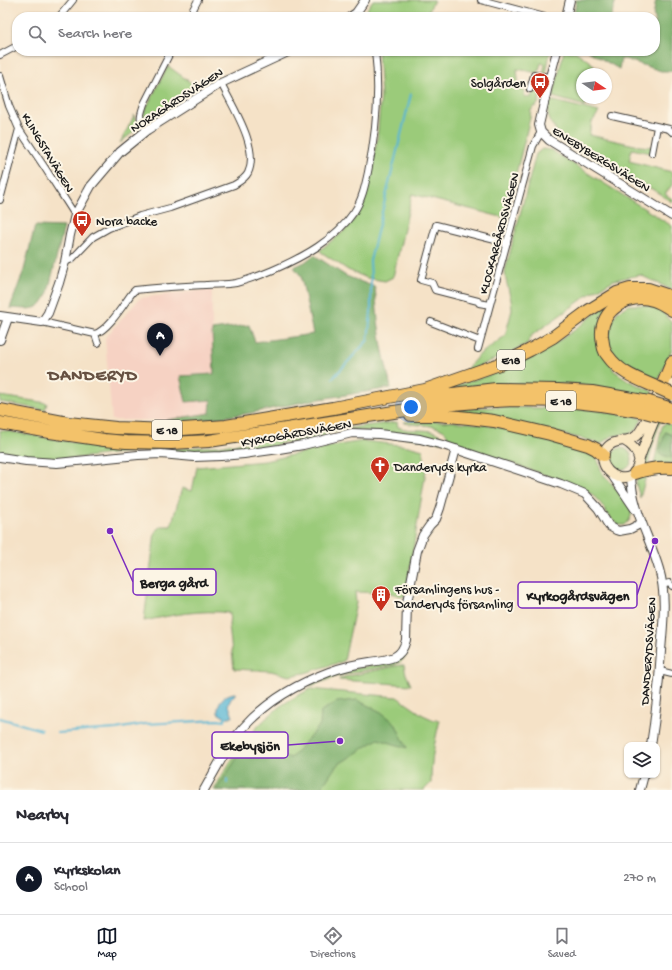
<!DOCTYPE html>
<meta charset="utf-8">
<style>
body{margin:0;font-family:"Gochi Hand",sans-serif;background:#f2f2f3;color:#2b2b33}
.controls{position:absolute;right:12px;bottom:12px;display:grid;overflow:hidden;border-radius:8px;box-shadow:0 1px 3px #0004}
.controls button{width:36px;height:36px;display:grid;place-items:center;padding:0;border:0;border-bottom:1px solid #e1e1e2;background:#fff;color:#2b2b33;font:20px sans-serif}
.compass{position:absolute;left:576px;top:68px;width:36px;height:36px;border-radius:50%;background:#fff;box-shadow:0 1px 3px #0004;rotate:103deg}
.you{position:absolute;left:411px;top:407px;width:14px;height:14px;margin:-10px;border:3px solid #fff;border-radius:50%;background:#1a73e8;box-shadow:0 0 0 6px #1a73e833}
.badge{display:grid;place-items:center;width:26px;height:26px;border-radius:50%;background:#111827;color:#fff;font-size:13px;font-weight:700}
.pin{position:absolute;translate:-50% -33px;filter:drop-shadow(0 1px 2px #0008)}
.pin::after{content:'';position:absolute;top:21px;width:14px;height:12px;background:inherit;clip-path:polygon(0 0,100% 0,50% 100%)}
.list{margin:0;padding:0;list-style:none}
h2{display:flex;justify-content:space-between;align-items:center;height:52px;margin:0;padding:0 16px;font-size:17px}
h2 small{font-size:13px;font-weight:400;color:#7c7c81}
.list li{display:grid;grid-template-columns:26px 1fr auto;gap:12px;align-items:center;box-sizing:border-box;height:72px;padding:0 16px;border-top:1px solid #e1e1e2}
.list b{display:block;font-size:15px;white-space:nowrap}
.list p{margin:0;font-size:13px;white-space:nowrap;color:#7c7c81}
.list em{font-size:13px;font-style:normal;color:#7c7c81}
.icon{flex:none;width:22px;height:22px;fill:none;stroke:currentColor;stroke-width:2;stroke-linecap:round;stroke-linejoin:round}
.map{position:relative;flex:none;width:672px;height:790px;overflow:hidden}
.search{position:absolute;background:#fff;box-shadow:0 1px 3px #0004;left:12px;right:12px;top:12px;height:44px;display:flex;align-items:center;gap:10px;box-sizing:border-box;padding:0 14px;border-radius:16px;color:#7c7c81;font-size:15px}
.sheet{height:124px;background:#fff}
nav{display:flex;justify-content:space-around;align-items:center;box-sizing:border-box;height:56px;border-top:1px solid #e1e1e2;background:#fff;font-size:11px;color:#7c7c81}
nav a{display:grid;justify-items:center;gap:2px}
nav .on{color:#111827}
.map>svg:first-child{display:block}
.built{fill:#f6d2c3}
.green{fill:#9bcb7a;stroke:#5c744b}
.forest{fill:#7caf6a;stroke:#4c6643}
.water{fill:#56b6d4;stroke:#396978}
.lines{fill:none;stroke-linecap:round;stroke-linejoin:round}
.stream{stroke:#56b6d4;stroke-width:2}
.minor-casing{stroke:#3d3a36;stroke-width:8}
.tertiary-casing{stroke:#3d3a36;stroke-width:10}
.secondary-casing{stroke:#3d3a36;stroke-width:11}
.motorway-casing{stroke:#3d3a36;stroke-width:14}
.minor{stroke:#fff;stroke-width:6}
.tertiary{stroke:#fff;stroke-width:8}
.secondary{stroke:#fae7c3;stroke-width:9}
.motorway{stroke:#f3c26a;stroke-width:12}
.motorway-bridge-casing{stroke:#3d3a36;stroke-width:14;stroke-linecap:butt}
.motorway-bridge{stroke:#f3c26a;stroke-width:12}
.labels{text-anchor:middle;stroke-width:4;stroke-linejoin:round;paint-order:stroke}
.shield{fill:#fcf5e5;stroke:#5f5d58;stroke-width:1}
.shield-label{font-size:12px;font-weight:bold;fill:#1c1c1c}
.poi-label{font-size:13px;fill:#1c1c1c;stroke:#fcf5e5;text-anchor:start}
.street-label{font-size:13px;fill:#1c1c1c;stroke:#fcf5e5}
.district-label{font-size:17px;font-weight:bold;letter-spacing:1px;fill:#665142;stroke:#fcf5e5}
.leader{fill:none;stroke:#7b2cbf;stroke-width:1.5}
.callout-dot{fill:#7b2cbf;stroke:#fcf5e5;stroke-width:1.5}
.callout{fill:#fcf5e5;stroke:#7b2cbf;stroke-width:1.5}
.callout-label{font-size:14px;text-anchor:middle;font-weight:bold;fill:#1c1c1c}
</style>
<div class="map">
<svg width="672" height="790" viewBox="0 0 672 790">
<rect width="100%" height="100%" fill="#fcf5e5"/>
<filter id="ink" filterUnits="userSpaceOnUse"><feTurbulence type="fractalNoise" baseFrequency=".025" numOctaves="2"/><feDisplacementMap in="SourceGraphic" scale="8" xChannelSelector="R" yChannelSelector="G"/><feConvolveMatrix kernelMatrix="1 2 1 2 8 2 1 2 1" color-interpolation-filters="sRGB"/></filter>
<filter id="wash" filterUnits="userSpaceOnUse"><feTurbulence type="fractalNoise" baseFrequency=".012" numOctaves="4" result="noise"/><feDisplacementMap in="SourceGraphic" scale="16" xChannelSelector="R" yChannelSelector="G"/><feGaussianBlur stdDeviation="0.9" result="paint"/><feColorMatrix in="noise" values="0 0 0 0 0 0 0 0 0 0 0 0 0 0 0 0 0 1.4 0 .05"/><feComposite in="paint" operator="in"/></filter>
<g filter="url(#wash)">
<rect width="100%" height="100%" fill="#f5e2c7"/>
<!-- built -->
<path class="built" d="M212,289V330L214,374L181,376L211,400L210,413L166,420H112L105,338L140,298Z"/>
<!-- green -->
<path class="green" d="M373,0H434L426,17H367V9Z
M378,51H546L550,52L546,74H543L545,64L541,63L538,73L517,69L519,89L525,91L524,96L531,98L533,91L538,92L540,86L535,84V80L537,77L545,79L538,104L531,110L530,118L505,218L412,194L393,277L385,281L367,278L348,270L321,252L320,250L343,232L353,221L366,195L377,140L381,95Z
M564,51H575L594,65L592,74H582V98H586L585,106L553,97Z
M168,66L198,88L151,121H148L144,119V112Z
M550,101H554L599,112L592,122L589,135L639,146L653,147L651,153L632,149L629,161L672,172V185L665,194L672,199V202L652,189L634,181L617,172L561,136C556,131 547,119 548,111C548,108 549,104 550,101Z
M134,115L138,128L120,143L134,116Z
M542,149L551,150L672,226V291L668,288L640,275L614,280L591,293L531,336L527,344L509,353L463,373L479,355L505,336L512,310L511,300L506,280L505,271L536,154Z
M611,305L601,316L613,370L629,381L653,392L651,398L631,392L574,384H489L446,389L498,372L545,350L572,332L605,306Z
M629,305H644L659,308L671,322L672,326V349L657,383L625,368L618,361L610,348L608,338L610,324L618,311Z
M672,391C672,403 665,412 660,423C654,437 651,451 648,466H644L651,437Z
M0,396L47,403L45,410L0,402Z
M493,407L588,409L634,416L642,419L636,430L631,433L612,436L600,444L585,439L443,410Z
M413,421C437,421 462,421 486,425C507,428 528,434 548,439C560,442 586,448 594,455C600,460 599,468 603,474C609,481 616,488 621,494C630,505 637,514 625,525H618L612,520L601,504L592,494L582,488L448,441C448,439 447,436 447,434C440,423 416,426 405,423L404,422Z
M397,422L398,427C410,433 432,426 442,436L441,442L349,429L328,433L324,436C314,438 304,441 294,442C286,443 283,441 275,446L219,453H183L157,451H138L69,459H43L0,454V430L96,446L118,448L172,449L237,444L332,430Z
M665,423L672,425V464H654L662,427Z
M364,441L408,446L423,450L426,470L409,574L404,597L391,593L355,592L356,603L344,661L305,673L289,676L271,671L234,669L229,626L230,613C201,609 172,615 144,621L155,532L162,526H171L182,488L192,491L197,467L265,461L332,446Z
M610 459a11 11 0 1 1 22 0a11 11 0 1 1-22 0Z
M647,473L640,498L636,484L637,478Z
M407,650C405,660 402,661 394,665L341,675L311,686L310,684L334,674L352,669L395,661L403,657Z
M401,665H404L406,674L411,685L339,680L340,678Z
M310,689L397,697L423,715L434,720H439V724C434,744 431,763 431,783L424,790H214C230,760 249,731 276,710C286,701 298,696 310,689Z"/>
<!-- forest -->
<path class="forest" d="M576,0H617L615,3L611,17H574Z
M656,0H672V71H661L625,59H621L619,69L588,51H655V17H653Z
M35,226L64,227L47,296C44,299 42,304 39,306C31,311 18,308 10,308L24,270Z
M314,255L346,276L375,287L378,321L382,347L391,388L313,400L251,413L189,422L166,420L210,413L211,400L186,402L180,376L214,374L212,330L249,325L255,342L313,334L301,276L294,267L305,262Z
M665,432L672,435V458L659,454Z
M357,700L381,712L395,723L407,748L378,739L336,766L320,790H216L241,752L291,758L320,725L321,711L337,702Z"/>
<!-- water -->
<path class="water" d="M234,693H236L231,699L228,705L230,708L233,717H224L218,713C217,701 224,695 234,693Z"/>
<g class="lines">
<!-- stream -->
<path class="stream" d="M333,378L368,340L371,312V278L370,261L411,94
M0,718L41,730
M57,733L116,729L145,724L218,720L224,721L227,715
M227,783V779"/>
</g>
</g>
<g filter="url(#ink)">
<g class="lines">
<defs>
<path id="minor" d="M481,0L545,17
M59,17L73,0
M189,17L198,0
M0,55L17,46
M0,76L9,106L19,129L45,168L75,215
M530,89L534,75L550,77
M612,116L669,129L672,132
M147,130C138,119 140,116 144,104L171,51
M652,153L657,127
M0,200L19,129
M65,262L72,259L93,237L109,228L140,216L170,208L234,185C239,182 245,179 248,173C260,148 232,106 221,83
M490,305L479,303L478,301L435,290L432,283L421,280L436,225L507,243
M42,322L95,334C109,329 123,305 132,293L135,290L145,289C165,287 185,286 205,285C215,284 226,285 236,283C249,280 261,275 273,270C303,257 335,240 354,212C362,200 365,186 368,172C376,133 380,91 375,51
M431,322L480,341
M95,334L98,343
M478,349L533,146L541,132
M662,585L669,583L672,586
M660,671L672,674"/>
<path id="tertiary" d="M350,17L356,13L365,0
M566,17L570,0
M557,51L550,77L539,125L541,132L549,140L672,216
M0,316L42,322L48,313L59,283L65,262L70,235L75,215L91,186L120,152L147,130L221,83L290,51
M0,340L8,318
M0,457L26,461L57,463L138,455L161,454L194,457L221,456L244,454L279,449L303,445L352,433L379,434L420,439L443,445L561,484L585,494L598,508L609,526L616,530L619,531L630,529L642,523
M612,475L635,509
M631,476C632,509 650,538 659,569C667,596 663,624 661,651C659,683 656,714 651,745
M204,790C216,769 227,746 243,728C266,702 297,684 329,672C342,667 356,664 370,662C378,661 387,660 394,657C401,654 404,648 406,640L407,603L417,551L423,535L430,525L436,519L440,508L456,449
M640,790L644,775"/>
<path id="secondary" d="M663,384C657,396 645,428 636,436C627,443 613,438 606,449C595,464 615,484 631,476C637,473 638,463 640,457C649,432 659,407 672,384
M623,440C632,445 637,450 639,460"/>
<path id="motorway" d="M663,384L672,362
M656,387C638,379 620,373 608,356C603,351 603,343 602,336C600,310 629,292 653,300C660,302 666,306 672,310
M418,398L496,389L558,390L592,392L649,402
M0,410L68,423L116,428L169,430L226,426L333,408L425,390L508,361L530,350L553,337L588,311L617,293L630,289H648L666,295L672,299
M411,415H438L469,418L494,421L550,434L588,445L596,449L603,455
M0,423L50,432L104,440L126,442L171,443L209,441L432,406L476,402L514,400L566,401L601,405L645,412
M635,473C647,469 659,467 672,468"/>
</defs>
<!-- minor casing -->
<use href="#minor" class="minor-casing"/>
<!-- tertiary casing -->
<use href="#tertiary" class="tertiary-casing"/>
<!-- secondary casing -->
<use href="#secondary" class="secondary-casing"/>
<!-- motorway casing -->
<use href="#motorway" class="motorway-casing"/>
<!-- minor -->
<use href="#minor" class="minor"/>
<!-- tertiary -->
<use href="#tertiary" class="tertiary"/>
<!-- secondary -->
<use href="#secondary" class="secondary"/>
<!-- motorway -->
<use href="#motorway" class="motorway"/>
<defs>
<path id="motorway-bridge" d="M656,387L672,394
M649,402L672,409
M645,412L671,419"/>
</defs>
<!-- motorway-bridge casing -->
<use href="#motorway-bridge" class="motorway-bridge-casing"/>
<!-- motorway-bridge -->
<use href="#motorway-bridge" class="motorway-bridge"/>
</g>
</g>
<!-- icons -->
<defs>
<symbol id="bus-pin" viewBox="-11 -11 22 30"><path d="M0 17L-7.5 6A9.5 9.5 0 1 1 7.5 6Z" fill="#c8321e" stroke="#fcf5e5"/><path d="M-5-6H5V4H4V6H2V4H-2V6H-4V4H-5ZM-3.5-4V0h7V-4ZM-3.5 1.2v1.5H-2V1.2ZM2 1.2v1.5H3.5V1.2Z" fill="#fff"/></symbol>
<symbol id="church-pin" viewBox="-11 -11 22 30"><path d="M0 17L-7.5 6A9.5 9.5 0 1 1 7.5 6Z" fill="#c8321e" stroke="#fcf5e5"/><path d="M-1.2-6h2.4v3.5h3.3v2.4h-3.3V6h-2.4V-.1h-3.3v-2.4h3.3Z" fill="#fff"/></symbol>
<symbol id="building-pin" viewBox="-11 -11 22 30"><path d="M0 17L-7.5 6A9.5 9.5 0 1 1 7.5 6Z" fill="#c8321e" stroke="#fcf5e5"/><path d="M-4-6H4V6H1V3H-1V6H-4ZM-2.5-4.3h1.7v1.8h-1.7ZM.8-4.3h1.7v1.8H.8ZM-2.5-1h1.7V.8h-1.7ZM.8-1h1.7V.8H.8Z" fill="#fff"/></symbol>
</defs>
<g fill-rule="evenodd">
<use href="#bus-pin" x="529" y="71" width="22" height="30"/>
<use href="#bus-pin" x="71" y="209" width="22" height="30"/>
<use href="#church-pin" x="369" y="455" width="22" height="30"/>
<use href="#building-pin" x="370" y="584" width="22" height="30"/>
</g>
<g class="labels">
<!-- shield labels -->
<g class="shield">
<rect x="497" y="350" width="28" height="20" rx="3"/>
<rect x="546" y="391" width="30" height="20" rx="3"/>
<rect x="152" y="420" width="30" height="20" rx="3"/>
</g>
<g class="shield-label">
<text x="511" y="364">E18</text>
<text x="561" y="405">E 18</text>
<text x="167" y="434">E 18</text>
</g>
<!-- poi labels -->
<g class="poi-label">
<text x="526" y="87" text-anchor="end">Solgården</text>
<text x="96" y="225">Nora backe</text>
<text x="394" y="471">Danderyds kyrka</text>
<text x="395" y="593">Församlingens hus -<tspan x="395" dy="15">Danderyds församling</tspan></text>
</g>
<!-- street labels -->
<g class="street-label">
<text transform="translate(176 99) rotate(-33)" y="5">NORAGÅRDSVÄGEN</text>
<text transform="translate(49 152) rotate(59)" y="5">KLINGSTAVÄGEN</text>
<text transform="translate(602 158) rotate(32)" y="5">ENEBYBERGSVÄGEN</text>
<text transform="translate(498 233) rotate(-75)" y="5">KLOCKARGÅRDSVÄGEN</text>
<text transform="translate(296 432) rotate(-10)" y="5">KYRKOGÅRDSVÄGEN</text>
<text transform="translate(647 651) rotate(-86)" y="5">DANDERYDSVÄGEN</text>
</g>
<!-- district labels -->
<g class="district-label">
<text x="93" y="380">DANDERYD</text>
</g>
</g>
<!-- callouts -->
<path class="leader" d="M110 531L133 582M655 541L637 595M340 741L288 745"/>
<g class="callout-dot">
<circle cx="110" cy="531" r="4"/>
<circle cx="655" cy="541" r="4"/>
<circle cx="340" cy="741" r="4"/>
</g>
<g class="callout">
<rect x="133" y="569" width="83" height="26" rx="4"/>
<rect x="518" y="582" width="119" height="26" rx="4"/>
<rect x="212" y="732" width="76" height="26" rx="4"/>
</g>
<g class="callout-label">
<text x="174" y="587">Berga gård</text>
<text x="578" y="600">Kyrkogårdsvägen</text>
<text x="250" y="750">Ekebysjön</text>
</g>
</svg>
<div class="controls">
<button><svg class="icon" aria-label="layers" viewBox="0 0 24 24"><path d="M12 4l9 5-9 5-9-5zM3 14l9 5 9-5"/></svg></button>
</div>
<svg class="compass" viewBox="-18 -18 36 36"><path d="M0-13l5 13h-10z" fill="#e53935"/><path d="M0 13l5-13h-10z" fill="#7c7c81"/></svg>
<div class="you"></div>
<div class="pin badge" style="left:160px;top:356px">A</div>
<div class="search"><svg class="icon" aria-label="search" viewBox="0 0 24 24"><circle cx="10" cy="10" r="6"/><path d="M15 15l6 6"/></svg>Search here</div>
</div>
<section class="sheet">
<h2>Nearby<small></small></h2>
<ul class="list">
<li><span class="badge">A</span><div><b>Kyrkskolan</b><p>School</p></div><em>270 m</em></li>
</ul>
</section>
<nav>
<a class="on"><svg class="icon" aria-label="map" viewBox="0 0 24 24"><path d="M3 6l6-2 6 2 6-2v14l-6 2-6-2-6 2zM9 4v14M15 6v14"/></svg>Map</a>
<a><svg class="icon" aria-label="directions" viewBox="0 0 24 24"><path d="M12 3l9 9-9 9-9-9zM9 14v-3h6M13 9l2 2-2 2"/></svg>Directions</a>
<a><svg class="icon" aria-label="saved" viewBox="0 0 24 24"><path d="M7 4h10v16l-5-4-5 4z"/></svg>Saved</a>
</nav>
